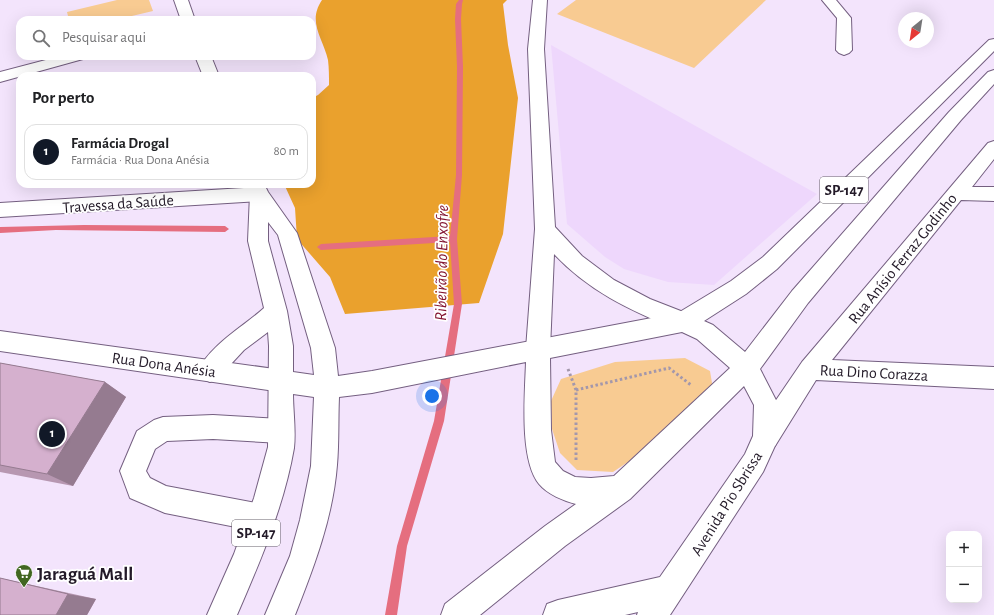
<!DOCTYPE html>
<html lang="pt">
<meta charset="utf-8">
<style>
body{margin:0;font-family:"Alegreya Sans",sans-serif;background:#f6f6f6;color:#202124}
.controls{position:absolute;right:12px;bottom:12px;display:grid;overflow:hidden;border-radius:8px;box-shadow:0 4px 16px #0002}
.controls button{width:36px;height:36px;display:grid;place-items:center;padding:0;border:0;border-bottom:1px solid #e0e0e0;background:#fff;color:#202124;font:20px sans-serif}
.compass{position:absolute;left:898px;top:12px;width:36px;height:36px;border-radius:50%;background:#fff;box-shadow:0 4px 16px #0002;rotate:210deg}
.you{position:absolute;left:432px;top:396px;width:14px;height:14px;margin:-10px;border:3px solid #fff;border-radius:50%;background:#1a73e8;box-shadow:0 0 0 6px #1a73e833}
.badge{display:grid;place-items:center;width:26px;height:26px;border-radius:50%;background:#111827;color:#fff;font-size:13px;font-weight:700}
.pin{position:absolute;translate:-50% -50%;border:2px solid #fff;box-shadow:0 1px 4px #0006}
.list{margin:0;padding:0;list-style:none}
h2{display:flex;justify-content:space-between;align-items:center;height:52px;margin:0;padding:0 16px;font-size:17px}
h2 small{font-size:13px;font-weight:400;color:#757577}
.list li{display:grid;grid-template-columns:26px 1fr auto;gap:12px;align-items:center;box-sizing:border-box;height:56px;margin:0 8px 8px;padding:0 8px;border:1px solid #e0e0e0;border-radius:12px}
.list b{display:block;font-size:15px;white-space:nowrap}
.list p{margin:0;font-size:13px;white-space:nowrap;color:#757577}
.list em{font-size:13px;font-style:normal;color:#757577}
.icon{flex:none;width:22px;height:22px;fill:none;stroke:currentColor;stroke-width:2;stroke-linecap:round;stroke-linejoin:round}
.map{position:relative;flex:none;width:994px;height:615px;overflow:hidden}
.search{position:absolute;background:#fff;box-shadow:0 4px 16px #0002;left:16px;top:16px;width:300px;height:44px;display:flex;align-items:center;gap:10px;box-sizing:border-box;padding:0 14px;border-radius:12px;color:#757577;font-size:15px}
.panel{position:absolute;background:#fff;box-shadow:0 4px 16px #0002;left:16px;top:72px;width:300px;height:116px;border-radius:12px}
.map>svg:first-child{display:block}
.built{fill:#eed7fc}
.green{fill:#f8cb92}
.forest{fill:#eaa12d}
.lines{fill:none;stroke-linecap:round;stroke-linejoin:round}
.stream{fill:#e56e7f;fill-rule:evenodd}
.minor-casing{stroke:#745f80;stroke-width:2}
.major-casing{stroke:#745f80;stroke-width:2}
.path{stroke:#a397ab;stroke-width:3;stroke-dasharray:2.5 2.5;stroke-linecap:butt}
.minor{fill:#fff;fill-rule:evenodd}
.major{fill:#fff;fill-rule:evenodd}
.wall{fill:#b797b1}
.shaded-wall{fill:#957b90}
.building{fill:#d5b0ce;stroke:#957b90}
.labels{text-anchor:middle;stroke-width:3.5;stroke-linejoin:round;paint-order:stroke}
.shield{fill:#fff;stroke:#655f68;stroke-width:1}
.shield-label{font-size:15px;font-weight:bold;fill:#231a28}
.street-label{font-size:16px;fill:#231a28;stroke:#fff}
.water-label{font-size:17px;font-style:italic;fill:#831531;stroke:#fff}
.near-poi-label{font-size:19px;font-weight:bold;fill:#231a28;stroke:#fff;text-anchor:start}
</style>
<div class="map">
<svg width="994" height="615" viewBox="0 0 994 615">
<rect width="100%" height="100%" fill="#f3e4fc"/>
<!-- built -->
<path class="built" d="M551,45L817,194L714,285L668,282L624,269L605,257L567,224Z"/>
<!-- green -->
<path class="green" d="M117,0H149L153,11L115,20H69L67,12Z
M576,0H766L694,68L557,14Z
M685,358L710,371L713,389L652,446L613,472L577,470L560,453L552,429L551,401L561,379L615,362Z"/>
<!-- forest -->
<path class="forest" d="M322,0H507L503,4L508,45L518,98L503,234L479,303L345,314L330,277L297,239L295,208L284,184H312V98L318,95L329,85C329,77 329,68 328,60C323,38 307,22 322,0Z"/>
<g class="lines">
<!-- stream -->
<path class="stream" d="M459,0H463L462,4L461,19L463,67L462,175L457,239L462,304L444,421L407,546L397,615H385L397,546L434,421L454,304L450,242L321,250L317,247L321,244L450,236L456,175L457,67L455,19L456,4Z
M84,225L225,226L229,229L225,232L56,230L0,233V227Z"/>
<defs>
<path id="minor" d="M533,0H547L544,49L555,227L582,256L614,280L650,299L691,315L694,322L691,329L683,331L675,329C628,309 589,291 554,254L550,349L546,356L538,359L530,356L526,349L535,229L528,49Z
M822,0H836L851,18L852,50L849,53L844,55L839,53L836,50L837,18Z
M61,56H86L83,59L0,82V72Z
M994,141V159L972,187H994V201L961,200L832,360L994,367V389L816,380L775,446L766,449L757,446L753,437L757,428L802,362L988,143Z
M259,187L266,189L268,194L266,199L259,201L0,217V203Z
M0,331L282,370L290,373L294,381L290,389L282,392L0,351Z
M213,415L281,419L290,422L294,431L290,440L281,443L213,439L167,441L155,449L146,471L150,478L166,486L261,504L271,508L275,518L271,528L261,532L165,513L130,498L120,471L137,431L154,420L163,417Z"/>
<path id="major" d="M174,0H188L195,20H181Z
M994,39V51L777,269L746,294L704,321L713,325L745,352L792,291L949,112L988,72L994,70V84L961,120L808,303L760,369L778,404L779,437L763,472L670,615H637L638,612L625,615H543L547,604L558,600L660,577L745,454L753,436L754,405L744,386L630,499L565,546L480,615H441L445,604L545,526L576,504C564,501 547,494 539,484C519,459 525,394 526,362L372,393L339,397C338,420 339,443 337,465C333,517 314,567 295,615H265L290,556L300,520L311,466L314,397L293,394C293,411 296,431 294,448C284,506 260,562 237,615H207L234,554L254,498L268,447L269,346L268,332L244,350L218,378L210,382L202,378L198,371C210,345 243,327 264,308L248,241L250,194L246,184H264L268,192L297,233L335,348L338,376L372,371L678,313L731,281L763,257L989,40ZM268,222L278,235L311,348L314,375L293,372V346L287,311L268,241ZM682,332L697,339L730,368L614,476L591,478L575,477L563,471L555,462L551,430L550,358Z
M195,56H211L219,76H203Z"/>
</defs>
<!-- minor casing -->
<use href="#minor" class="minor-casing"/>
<!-- major casing -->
<use href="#major" class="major-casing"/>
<!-- path -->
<path class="path" d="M568,369L576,390V462
M576,390L669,368L691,385"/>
<!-- minor -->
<use href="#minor" class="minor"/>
<!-- major -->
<use href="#major" class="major"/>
</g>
<!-- wall -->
<path class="wall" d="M0,363L105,382L126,397L73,486L0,472Z
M0,578L96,599L87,615H0Z"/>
<!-- shaded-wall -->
<path class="shaded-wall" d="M105,382L126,397L73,486L47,474Z
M68,594L96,599L87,615H56Z"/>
<!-- building -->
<path class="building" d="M0,363L105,382L47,474L0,465Z
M0,578L68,594L56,615H0Z"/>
<!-- icons -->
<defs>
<symbol id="supermarket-pin" viewBox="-11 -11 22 30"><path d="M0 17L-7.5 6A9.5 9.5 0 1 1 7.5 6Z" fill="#416620" stroke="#fff"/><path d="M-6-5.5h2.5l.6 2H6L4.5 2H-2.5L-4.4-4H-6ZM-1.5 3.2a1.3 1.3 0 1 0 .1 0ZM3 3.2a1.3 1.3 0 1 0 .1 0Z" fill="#fff"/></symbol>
</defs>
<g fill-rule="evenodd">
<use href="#supermarket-pin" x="14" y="563" width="20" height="27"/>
</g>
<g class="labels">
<!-- shield labels -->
<g class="shield">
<rect x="820" y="177" width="48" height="26" rx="3"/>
<rect x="232" y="520" width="48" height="26" rx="3"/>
</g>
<g class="shield-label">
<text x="844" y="195">SP-147</text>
<text x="256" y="538">SP-147</text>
</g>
<!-- street labels -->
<g class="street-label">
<text transform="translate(118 203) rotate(-4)" y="6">Travessa da Saúde</text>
<text transform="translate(902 258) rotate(-51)" y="6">Rua Anísio Ferraz Godinho</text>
<text transform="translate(164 364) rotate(8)" y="6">Rua Dona Anésia</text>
<text transform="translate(874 372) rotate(3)" y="6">Rua Dino Corazza</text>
<text transform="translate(726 503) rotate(-58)" y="6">Avenida Pio Sbrissa</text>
</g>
<!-- water labels -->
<g class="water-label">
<text transform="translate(441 263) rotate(-89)" y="6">Ribeirão do Enxofre</text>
</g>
<!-- near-poi labels -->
<g class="near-poi-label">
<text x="37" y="580">Jaraguá Mall</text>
</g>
</g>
</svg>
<div class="controls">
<button>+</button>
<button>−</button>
</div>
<svg class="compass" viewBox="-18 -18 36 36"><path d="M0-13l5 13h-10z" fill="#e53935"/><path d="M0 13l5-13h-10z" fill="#757577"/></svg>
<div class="you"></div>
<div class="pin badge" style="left:52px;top:434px">1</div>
<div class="search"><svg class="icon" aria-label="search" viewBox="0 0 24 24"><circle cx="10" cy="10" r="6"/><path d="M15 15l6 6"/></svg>Pesquisar aqui</div>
<section class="panel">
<h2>Por perto<small></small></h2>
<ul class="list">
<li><span class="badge">1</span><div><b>Farmácia Drogal</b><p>Farmácia · Rua Dona Anésia</p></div><em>80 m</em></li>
</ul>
</section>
</div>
